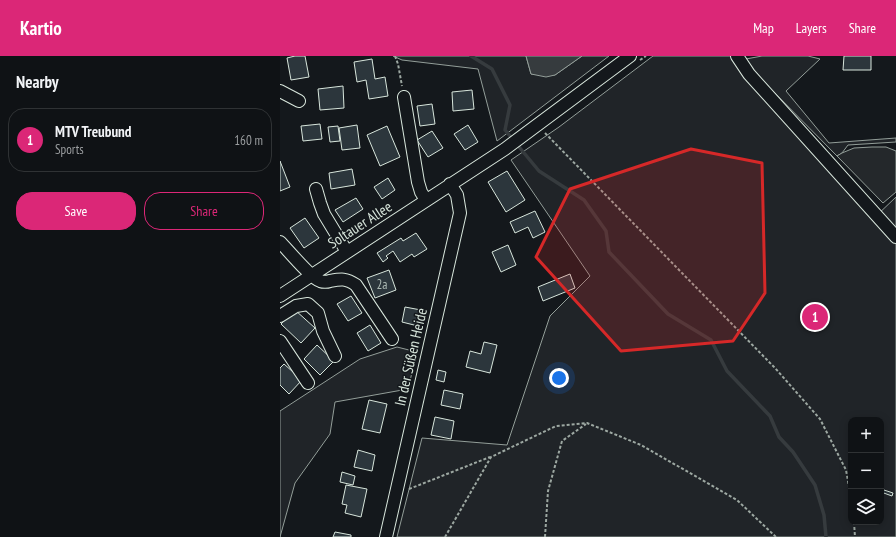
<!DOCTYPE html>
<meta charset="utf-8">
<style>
body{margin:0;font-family:"PT Sans Narrow",sans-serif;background:#1d2022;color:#f1f3f6}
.controls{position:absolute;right:12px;bottom:12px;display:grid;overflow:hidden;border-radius:8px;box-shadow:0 2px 10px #0003}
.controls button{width:36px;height:36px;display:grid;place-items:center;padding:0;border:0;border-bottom:1px solid #2f3234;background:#0f1215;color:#f1f3f6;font:20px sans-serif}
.you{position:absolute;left:279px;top:322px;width:14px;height:14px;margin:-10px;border:3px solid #fff;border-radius:50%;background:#1a73e8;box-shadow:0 0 0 6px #1a73e833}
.badge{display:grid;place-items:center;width:26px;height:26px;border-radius:50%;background:#db2777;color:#fff;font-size:13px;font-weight:700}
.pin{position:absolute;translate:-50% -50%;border:2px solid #fff;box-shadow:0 1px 4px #0006}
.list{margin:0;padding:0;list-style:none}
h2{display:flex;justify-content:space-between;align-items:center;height:52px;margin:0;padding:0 16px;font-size:17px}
h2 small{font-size:13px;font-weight:400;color:#9b9ea0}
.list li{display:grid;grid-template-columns:26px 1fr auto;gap:12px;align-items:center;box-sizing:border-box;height:64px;margin:0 8px 8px;padding:0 8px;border:1px solid #2f3234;border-radius:16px}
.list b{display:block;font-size:15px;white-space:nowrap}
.list p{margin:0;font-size:13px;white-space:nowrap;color:#9b9ea0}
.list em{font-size:13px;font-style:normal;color:#9b9ea0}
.actions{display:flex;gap:8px;padding:12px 16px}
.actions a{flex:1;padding:9px 0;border:1px solid #db2777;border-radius:16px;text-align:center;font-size:14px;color:#db2777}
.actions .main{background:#db2777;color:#fff}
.icon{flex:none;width:22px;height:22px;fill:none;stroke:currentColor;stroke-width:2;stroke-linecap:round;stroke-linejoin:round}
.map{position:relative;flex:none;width:616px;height:481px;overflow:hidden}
header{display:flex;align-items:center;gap:24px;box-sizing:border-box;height:56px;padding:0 20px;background:#db2777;color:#fff}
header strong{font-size:19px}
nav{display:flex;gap:22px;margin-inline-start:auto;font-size:14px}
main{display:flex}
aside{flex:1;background:#0f1215}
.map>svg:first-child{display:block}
.green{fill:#202428;stroke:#939e99;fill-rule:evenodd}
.parking{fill:#24282b;stroke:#939e99}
.water{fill:#363b3e;stroke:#939e99}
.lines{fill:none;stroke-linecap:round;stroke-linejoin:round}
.stream{stroke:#363b3e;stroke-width:3.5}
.building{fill:#2c363c;stroke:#d8e6dc}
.minor-casing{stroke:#d8e6dc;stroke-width:14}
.path{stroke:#9da8a2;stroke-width:2;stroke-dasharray:3 2;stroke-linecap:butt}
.minor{stroke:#14181c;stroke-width:12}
.marked{fill:#d62828;fill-opacity:0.2;stroke:#d62828;stroke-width:3;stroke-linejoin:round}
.labels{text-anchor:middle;stroke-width:3;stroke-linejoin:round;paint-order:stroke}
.number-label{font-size:13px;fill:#adbab4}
.street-label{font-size:15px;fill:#d8e6dc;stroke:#14181c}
</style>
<header>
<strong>Kartio</strong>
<nav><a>Map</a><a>Layers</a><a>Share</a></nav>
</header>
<main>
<aside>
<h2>Nearby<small></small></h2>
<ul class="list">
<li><span class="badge">1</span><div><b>MTV Treubund</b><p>Sports</p></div><em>160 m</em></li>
</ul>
<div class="actions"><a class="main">Save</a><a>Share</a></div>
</aside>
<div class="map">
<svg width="616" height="481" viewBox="0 0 616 481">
<rect width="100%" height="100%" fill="#14181c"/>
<!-- green -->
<path class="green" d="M113,0H246L251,18L275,19L302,0H329L217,85L198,13L122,4Z
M373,0H451L594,162L616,141V481H117L142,382L227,389L270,260L310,220L231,104L279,71ZM571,364H601V466H571Z
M482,0H528L540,3L506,35L549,87L616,82V86L568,89L562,97L557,100L473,15L466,3Z
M117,291L137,296L128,333L55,346L50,378L15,427L0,481V355L80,303Z"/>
<!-- parking -->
<path class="parking" d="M592,91H606L616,95V136L603,147L557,100L562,97L574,92Z"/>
<!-- water -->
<path class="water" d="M246,0H302L275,19L266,21L251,18Z"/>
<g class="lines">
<!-- stream -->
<path class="stream" d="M191,0L212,13L230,49L225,74L259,115L304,144L326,175L329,196L388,258L431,284L447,315L490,360L499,381L513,396L535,429L544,459L546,481"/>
</g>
<!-- building -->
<path class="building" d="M15,0H25L29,21L11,24L7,2Z
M564,0H591V14H563Z
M92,3L95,23L105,21L108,40L89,43L86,24L77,26L74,6Z
M63,30L64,52L40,54L38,33Z
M192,34L194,53L173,55L172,36Z
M152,48L155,68L140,70L137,50Z
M40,68L42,83L23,85L21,70Z
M77,69L80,92L62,94L59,72Z
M188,69L198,86L185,94L174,78Z
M58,70L60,85L50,86L48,71Z
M107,70L120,101L100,110L87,79Z
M152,75L163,92L148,101L137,84Z
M0,105L10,131L0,135Z
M72,113L75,129L51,133L49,117Z
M227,115L245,144L226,156L208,126Z
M108,122L115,134L102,143L94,131Z
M76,142L83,153L63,166L55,154Z
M255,155L265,176L253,182L248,171L235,177L230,166Z
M25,162L39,182L24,192L10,172Z
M136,177L147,193L134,201L132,198L120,206L113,195L106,200L108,202L103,206L97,197L121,182L123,185Z
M228,189L236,209L221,216L212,196Z
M109,214L116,234L95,242L87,222Z
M290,218L295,232L263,245L258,231Z
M71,240L82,257L68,265L57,248Z
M125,251L141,254L138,270L122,266Z
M15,254L35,272L21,287L1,268Z
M90,269L101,287L88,295L77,277Z
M204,286L217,289L210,317L186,311L190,295L201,298Z
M37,289L54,305L40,319L24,303Z
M4,308L22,324L9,338L0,329V312Z
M158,314L166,316L164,326L156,324Z
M164,334L183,338L180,353L161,349Z
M89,344L107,348L100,377L82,373Z
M155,361L174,365L171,383L151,379Z
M78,394L95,399L92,415L74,411Z
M62,416L75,420L73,429L60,426Z
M66,429L87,433L81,461L65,457L67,449L62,448Z
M601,433L613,437L612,440L601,436Z
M55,476L71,479V481H53Z"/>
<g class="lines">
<defs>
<path id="minor" d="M457,0L469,18L616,181
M0,35L19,45
M124,41L138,126L141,136L146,144
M36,133L40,147L44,158L67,196
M0,186C7,193 32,223 40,225C43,226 47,226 50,225C61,223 66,222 76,229L112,283
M0,240L225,93L350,0
M0,260L16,250L28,248L38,257L43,275L55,300
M0,285L28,327
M106,481L180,157L177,139L170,128"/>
</defs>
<!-- minor casing -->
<use href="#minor" class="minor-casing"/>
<!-- path -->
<path class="path" d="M115,0L118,8L122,30
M360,4L366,0
M265,77L495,312L540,363L566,414L571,442
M129,433L210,401
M574,466L575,481
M165,481L211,401L276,370L307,367L361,389L457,444L496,481
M265,481L268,435L282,385L306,368"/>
<!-- minor -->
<use href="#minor" class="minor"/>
</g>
<!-- marked area -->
<path class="marked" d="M411,93L482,107L485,237L453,285L341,295L256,201L290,133Z"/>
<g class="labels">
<!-- number labels -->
<g class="number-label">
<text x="102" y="233">2a</text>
</g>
<!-- street labels -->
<g class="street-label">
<text transform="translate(80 169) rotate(-33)" y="5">Soltauer Allee</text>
<text transform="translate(131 301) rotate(-77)" y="5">In der Süßen Heide</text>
</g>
</g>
</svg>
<div class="controls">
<button>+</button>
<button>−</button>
<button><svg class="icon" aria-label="layers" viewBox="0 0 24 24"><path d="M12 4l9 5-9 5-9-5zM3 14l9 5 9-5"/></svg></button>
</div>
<div class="you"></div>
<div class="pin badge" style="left:535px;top:261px">1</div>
</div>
</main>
